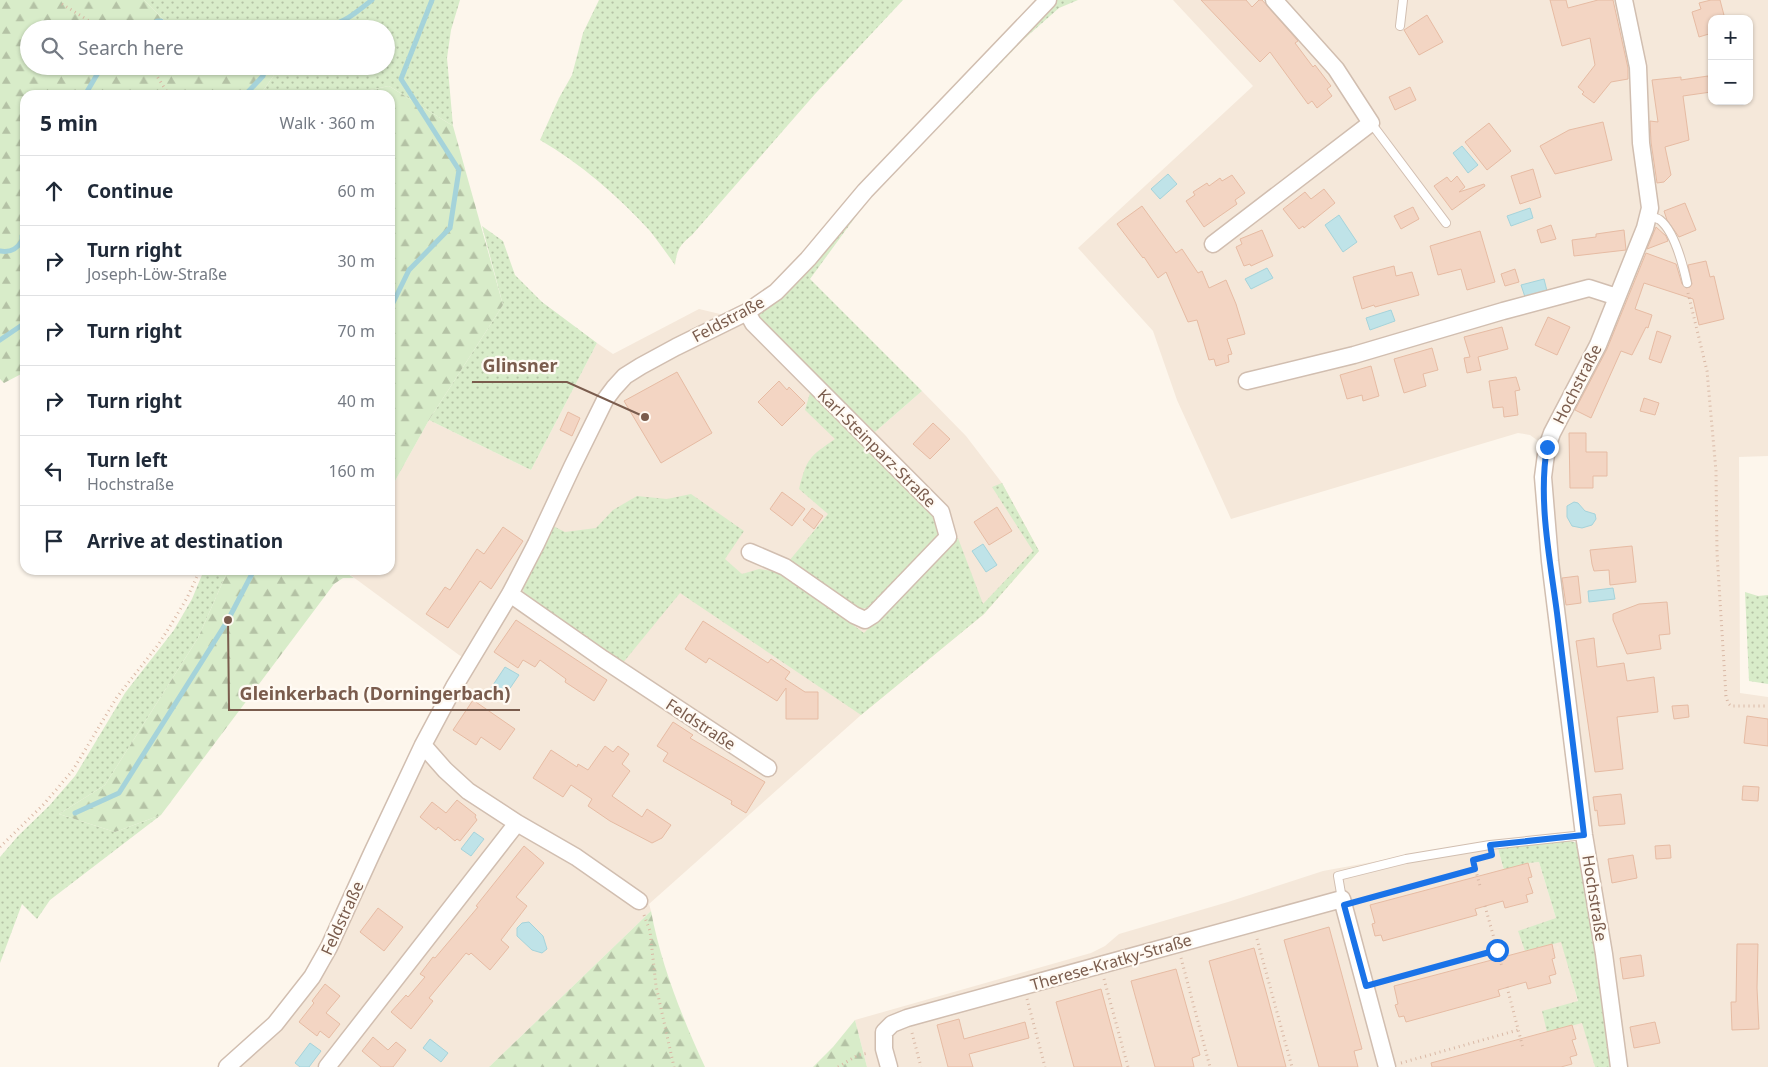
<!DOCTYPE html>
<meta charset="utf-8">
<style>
body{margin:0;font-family:"Noto Sans",sans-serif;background:#f6f6f7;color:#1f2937}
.controls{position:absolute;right:15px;top:15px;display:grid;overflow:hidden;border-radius:10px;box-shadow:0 1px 4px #0004}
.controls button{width:45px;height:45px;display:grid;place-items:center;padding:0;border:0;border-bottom:1px solid #e0e1e3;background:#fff;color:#1f2937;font:25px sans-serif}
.stop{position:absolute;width:15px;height:15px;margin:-11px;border:4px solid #1a73e8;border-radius:50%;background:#fff}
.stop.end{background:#1a73e8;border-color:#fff;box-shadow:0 1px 5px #0008}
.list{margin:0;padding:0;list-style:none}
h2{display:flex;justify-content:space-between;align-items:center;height:65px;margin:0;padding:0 20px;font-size:21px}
h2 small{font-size:16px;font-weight:400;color:#747a83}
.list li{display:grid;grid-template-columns:32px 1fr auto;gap:15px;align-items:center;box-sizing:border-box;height:70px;padding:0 20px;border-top:1px solid #e0e1e3}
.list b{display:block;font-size:19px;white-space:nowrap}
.list p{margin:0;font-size:16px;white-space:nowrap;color:#747a83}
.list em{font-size:16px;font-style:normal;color:#747a83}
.icon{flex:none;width:28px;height:28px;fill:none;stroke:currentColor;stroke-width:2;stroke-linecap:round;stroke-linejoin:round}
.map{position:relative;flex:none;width:1768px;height:1067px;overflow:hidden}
.search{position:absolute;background:#fff;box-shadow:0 1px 4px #0004;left:20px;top:20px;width:375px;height:55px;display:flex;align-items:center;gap:12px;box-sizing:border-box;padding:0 18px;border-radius:28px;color:#747a83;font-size:19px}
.panel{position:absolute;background:#fff;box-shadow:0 1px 4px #0004;left:20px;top:90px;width:375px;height:485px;border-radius:15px}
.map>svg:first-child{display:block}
.residential{fill:#f5e8da;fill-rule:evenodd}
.grass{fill:url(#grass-dots)}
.forest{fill:url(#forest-firs)}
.water{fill:#bfe3e8;stroke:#a5d3da}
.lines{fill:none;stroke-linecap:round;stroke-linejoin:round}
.stream{stroke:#a5d3da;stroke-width:5}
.building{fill:#f3d5c3;stroke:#e6bba3}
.lane-casing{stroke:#d1beb0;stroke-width:10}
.street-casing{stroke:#d1beb0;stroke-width:19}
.path{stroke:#d9b8a5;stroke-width:3;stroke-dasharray:1 4;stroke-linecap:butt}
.lane{stroke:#fff;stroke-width:8}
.street{stroke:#fff;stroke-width:16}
.route{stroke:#1a73e8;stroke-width:6}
.labels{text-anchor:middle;stroke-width:4.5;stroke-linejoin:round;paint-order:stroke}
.street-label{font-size:16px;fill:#7a5c4d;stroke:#fffaf3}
.leader{fill:none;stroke:#7a5c4d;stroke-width:2}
.callout-dot{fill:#7a5c4d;stroke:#fffaf3;stroke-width:2}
.callout-label{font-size:18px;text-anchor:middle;font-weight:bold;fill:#7a5c4d;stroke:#fffaf3;stroke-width:4.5;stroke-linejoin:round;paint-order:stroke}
</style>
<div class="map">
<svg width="1768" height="1067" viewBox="0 0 1768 1067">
<defs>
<pattern id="grass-dots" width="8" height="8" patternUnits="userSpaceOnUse" patternTransform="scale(1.25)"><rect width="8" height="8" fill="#d8ecc9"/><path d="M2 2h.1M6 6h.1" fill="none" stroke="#b4c2a5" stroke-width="1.8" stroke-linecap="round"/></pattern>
<pattern id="forest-firs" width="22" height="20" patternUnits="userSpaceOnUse" patternTransform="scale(1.25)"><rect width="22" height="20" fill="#d8ecc9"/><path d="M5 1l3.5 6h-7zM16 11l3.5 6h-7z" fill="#b4c2a5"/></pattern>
</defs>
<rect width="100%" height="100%" fill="#fdf6ec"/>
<!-- residential -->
<path class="residential" d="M1173,0H1768V456L1739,457L1740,693L1768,697V1067H1625L1590,844L1550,517L1552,451L1530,435L1518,433L1231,519L1177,400L1153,331L1078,248L1253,86ZM1712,19H1749V101H1712Z
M699,309L720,314L755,316L875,432L922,391L966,436L1002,483L1039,551L984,614L861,715L649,904L651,911L489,1067H239L303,1003L330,965L418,767L455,698L477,665L459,655L345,571L346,570H390V490L429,420L531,470L597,343L613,354Z
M1482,842L1498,849L1504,870L1528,863L1539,862L1556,918L1595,1067H867L855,1020L1091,953L1105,946L1119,934L1228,902L1323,871Z"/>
<!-- grass -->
<path class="grass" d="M144,0H460L451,30L447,58L453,126L389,86L346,95H260L277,71L244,66H386V29H173Z
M599,0H903L815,94L692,235C680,245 677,249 675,265C667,254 659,242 650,231C617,195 581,164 540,140L559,98L572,75L583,33Z
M1057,0H1078L1059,8L1024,39L949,117L1017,40Z
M870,197L810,279L922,391L875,432L755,316Z
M482,226L503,241L515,275L542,302L597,343L531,470L429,420L503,305Z
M810,393L929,508C936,520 941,527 937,541L871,607L856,610L789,561L828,514L799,489C807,458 809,457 835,439L805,410Z
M1002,483L1039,551L984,614L861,715L680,593L622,664L527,600L523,590V582L553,526L565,532L596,528L613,510L637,496L667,499L691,494L744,531L725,559L742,574L759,569L781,572L864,633L958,538L983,604L1033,551L992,487Z
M204,570H228L198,638L105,785L59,814L115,832L161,815L50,900L37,919L22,904L0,963V857L18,836L49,806L75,776L125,693L174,630L192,599Z
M1745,592L1758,596L1768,595V684L1749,681Z
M1565,840L1578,843L1583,855L1612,1067H1595L1582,1023L1547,1032L1542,1011L1578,1001L1561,942L1525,951L1518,931L1556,918L1539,862L1528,863L1504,870L1498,849L1546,841Z"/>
<!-- forest -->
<path class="forest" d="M0,0H144L173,29H29V66H244L277,71L260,95H25V372L4,383L0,379Z
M389,86L453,126L503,305L429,420L390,490V95H346Z
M228,570H346L345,572L354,578H343L334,584L161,815L115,832L59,814L105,785L198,638Z
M651,911C661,965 682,1017 705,1067H489Z
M855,1020L867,1067H813L833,1047Z"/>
<!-- water -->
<path class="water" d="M1462,146L1478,165L1468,173L1453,153Z
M1168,174L1177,184L1160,199L1151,189Z
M1530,208L1533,218L1511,226L1507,216Z
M1339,215L1357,242L1343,252L1325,225Z
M1267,268L1273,278L1251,289L1245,279Z
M1544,279L1547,291L1525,297L1521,285Z
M1391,310L1395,321L1370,330L1366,318Z
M1574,502L1578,503L1585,511L1595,514L1596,519L1592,525L1582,528L1572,526L1567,517V506Z
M983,544L997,565L986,572L972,551Z
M1613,588L1615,599L1589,602L1588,591Z
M505,667L519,675L502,700L489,691Z
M474,832L484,839L471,856L461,849Z
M529,922L543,936L547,949L542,953L532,950L517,936V928L522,923Z
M430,1039L448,1053L441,1062L423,1048Z
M310,1043L321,1051L309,1067H300L295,1063Z"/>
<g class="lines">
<!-- stream -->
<path class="stream" d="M146,29L157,21H161L169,29
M306,29C314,25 322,27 330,25C345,23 360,9 372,0
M85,95L102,66
M245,95L263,76L266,66
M0,251C10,253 17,249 22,241V236L25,229
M390,309L409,270L450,228L459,170L401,79L432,0
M0,340L25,323
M75,813L119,793L228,620L254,570"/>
</g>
<!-- building -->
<path class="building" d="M1201,0H1246L1252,7L1259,0H1262L1298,41L1295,43L1313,67L1315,65L1331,86L1327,89L1332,96L1317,108L1312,101L1308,104L1270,52L1260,62Z
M1550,0H1566L1568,8L1598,0H1613L1628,68V79L1611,82L1594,103L1582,94L1584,92L1578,87L1595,65L1590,38L1562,46Z
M1711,0H1720L1725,19H1712V33L1699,37L1692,12L1701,9L1699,3Z
M1427,15L1443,42L1419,55L1404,30Z
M1708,76L1711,92L1683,96L1689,140L1665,147L1671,175L1664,182L1657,183L1651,142L1650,121L1658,122L1652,80L1681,77V80Z
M1410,87L1416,100L1395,110L1389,97Z
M1603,122L1612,160L1555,174L1540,146L1569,130Z
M1489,123L1511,151L1487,170L1465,142Z
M1533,169L1541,197L1520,204L1511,176Z
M1232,175L1245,193L1235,200L1237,204L1204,227L1186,201L1195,195L1193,192L1207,183L1209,186L1220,178L1222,181Z
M1457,176L1465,187L1459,192L1484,184L1485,186L1452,210L1434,186L1447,177L1451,182Z
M1324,189L1335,203L1304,228L1303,226L1299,229L1283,209L1305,192L1311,199Z
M1685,203L1696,230L1679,237L1667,220L1664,211Z
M1142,206L1176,253L1182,249L1198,273L1202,271L1209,288L1226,280L1236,304L1245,334L1227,339L1232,354L1228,355L1229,362L1216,366L1214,359L1209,360L1197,320L1188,322L1166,272L1158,278L1144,257L1143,258L1117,224Z
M1413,207L1419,219L1401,229L1394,216Z
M1551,225L1556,239L1541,243L1537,230Z
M1656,227L1666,236L1668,241L1647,249Z
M1262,230L1273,256L1251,266L1250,264L1244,266L1236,247L1242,244L1240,239Z
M1624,230L1626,250L1574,256L1572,240L1596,237V234Z
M1480,231L1495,282L1467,290L1461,269L1438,275L1430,246Z
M1646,253L1676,264L1682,284L1686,288L1690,287L1692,284L1688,265L1706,261L1710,277L1714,276L1724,319L1699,325L1693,299L1644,283L1635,309L1652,315L1648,328L1646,327L1632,355L1621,351L1591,418L1575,410L1607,349Z
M1394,266L1396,276L1412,272L1419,295L1375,307L1374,305L1362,309L1353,277Z
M1515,269L1519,282L1505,286L1501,274Z
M1548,317L1570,327L1557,355L1535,345Z
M1502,327L1508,349L1478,357L1481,370L1467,373L1464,358L1470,357L1464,337Z
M1657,331L1671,336L1661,363L1649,359Z
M1432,348L1438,370L1423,374L1426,386L1404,393L1394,359Z
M1371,366L1379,396L1363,401L1362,395L1347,399L1340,375Z
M677,372L712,433L661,463L624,401Z
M1516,377L1520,390L1515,391L1518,415L1504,417L1503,407L1493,408L1489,381Z
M779,381L787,390L789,387L805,403L782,426L758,402Z
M1644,398L1659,403L1655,415L1640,411Z
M568,412L580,418L572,436L560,430Z
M933,423L950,439L930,459L913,444Z
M1569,433H1586V452H1607V476H1593V488H1570Z
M782,492L805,509L792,526L770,509Z
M997,507L1012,531L989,545L974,522Z
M812,508L823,516L814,529L803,520Z
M503,527L523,541L491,589L480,581L448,628L426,614L445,587L450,590L477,549L484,554Z
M1632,546L1636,582L1610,585L1609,570L1594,571L1592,564L1590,550Z
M1578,576L1581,603L1566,605L1562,578Z
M1667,602L1670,634L1659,635L1661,649L1627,654L1613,620V614L1639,604Z
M516,620L607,680L594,701L565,682L566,679L540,660L535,667L523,660L518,668L494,652Z
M703,621L768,663L771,659L790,672L785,679L805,692H818V719H786V688L777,701L709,658L706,663L685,649Z
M1594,638L1597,667L1624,663L1627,681L1654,677L1658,712L1617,717L1623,769L1595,772L1576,641Z
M473,700L515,729L500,750L481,737L476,745L453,730Z
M1688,705L1689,717L1674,719L1672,706Z
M1747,716L1768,719V746L1744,743Z
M673,722L693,735L690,738L765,782L746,813L731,804L732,801L663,761L668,753L657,746Z
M605,746L613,752L618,746L629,754L622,764L630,771L612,796L642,817L647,809L671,825L662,838L652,843L610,821L588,806L592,799L571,785L563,797L533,778L551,750L577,767L578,764L588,770Z
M1743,786L1759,787L1758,801L1742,800Z
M1621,794L1625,824L1599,826L1597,810L1595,811L1593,797Z
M457,800L476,815L475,817L477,820L460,841L457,839L455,841L438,827L436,830L420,817L432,802L446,813Z
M1670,845L1671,858L1656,859L1655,846Z
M524,846L544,863L516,897L527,906L501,940L509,947L490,970L471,953L469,955L466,953L429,998L433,1001L411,1029L391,1012L406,995L408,997L425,977L420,974L433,957L435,958L478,907L476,906Z
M1633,855L1637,878L1612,883L1608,859Z
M1528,863L1532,877L1528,878L1533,893L1526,895L1528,902L1505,908L1503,901L1475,909L1477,915L1383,941L1381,935L1375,936L1372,924L1375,923L1370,905Z
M378,908L403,927L384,951L360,932Z
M1329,927L1362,1049L1354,1051L1358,1067H1319L1284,940Z
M1552,944L1555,958L1552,959L1556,974L1549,976L1551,983L1528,989L1526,982L1498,990L1500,996L1406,1022L1404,1016L1399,1017L1395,1005L1398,1004L1394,986Z
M1737,944H1758L1757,988L1759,1029L1732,1030L1731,1002H1736Z
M1254,948L1268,999L1286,1067H1238L1209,961Z
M1641,955L1644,976L1623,979L1620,958Z
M1176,969L1200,1055L1192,1058L1194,1067H1155L1131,981Z
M325,984L340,996L326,1013L340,1024L329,1038L320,1031L317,1036L299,1022L314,1003L312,1001Z
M1101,989L1122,1067H1074L1056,1002Z
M959,1019L964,1039L1025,1022L1029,1038L969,1054L973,1067H948L937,1025Z
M1655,1022L1660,1043L1634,1048L1630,1027Z
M1572,1025L1576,1039L1572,1040L1577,1055L1570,1057L1572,1064L1561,1067H1432L1431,1063Z
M373,1037L388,1050L396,1042L406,1050L393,1067H381L362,1051Z"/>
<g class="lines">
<defs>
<path id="lane" d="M1400,26L1403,0
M1371,123L1446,223
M1649,216C1653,217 1657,218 1660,220C1675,232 1683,265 1687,283
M1342,899L1338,876L1406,859L1490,845L1584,835"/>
<path id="street" d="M1213,244L1371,123L1336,69L1274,0
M747,312L753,323L941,512L948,537L873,615L865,620L854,615L785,567L750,552
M1247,381L1354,355L1503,311L1589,288L1617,297
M510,594L603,659L768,768
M423,745L445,770L468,791L517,823L576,857L639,901
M227,1067L275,1024L312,977L329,947L372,853L423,745L454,687L510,594L536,544L572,467L605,400L614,388L625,376L641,366L676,347L747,312L776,292L808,259L865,191L1048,0
M327,1067L517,823
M889,1067L884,1049V1032L892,1024L907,1018L1342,899L1387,1067
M1619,1067L1604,954L1584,835L1550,561L1543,477L1547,447L1552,433L1598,345L1645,228L1650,208L1641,143L1638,67L1624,0"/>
</defs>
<!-- lane casing -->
<use href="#lane" class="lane-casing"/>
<!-- street casing -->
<use href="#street" class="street-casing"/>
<!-- path -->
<path class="path" d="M62,4L102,29
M148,66L155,73L169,95
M1688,293L1707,371L1716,471L1717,553L1726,696L1728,703L1731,706H1768
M0,847L44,804L73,770L117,697L158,645L172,623L187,598L200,570
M1473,860L1480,886
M1358,901L1475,869
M1485,906L1502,967
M644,915L650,931L656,986L674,1067
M1257,939L1292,1067
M1181,958L1210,1067
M1104,979L1128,1067
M1379,982L1497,950
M1507,987L1523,1048
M1027,999L1045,1067
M912,1033L921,1067
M1401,1063L1518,1030
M838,1067L858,1055L869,1053"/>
<!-- lane -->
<use href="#lane" class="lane"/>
<!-- street -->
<use href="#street" class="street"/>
</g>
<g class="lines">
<!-- route -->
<path class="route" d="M1497,950L1366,986L1344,905L1475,869L1473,860L1492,855L1490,845L1584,835C1575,761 1566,687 1557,613C1550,559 1538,501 1547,447"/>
</g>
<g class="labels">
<!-- street labels -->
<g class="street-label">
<text transform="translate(728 319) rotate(-28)" y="6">Feldstraße</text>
<text transform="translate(1577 384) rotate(-63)" y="6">Hochstraße</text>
<text transform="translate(877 448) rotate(45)" y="6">Karl-Steinparz-Straße</text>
<text transform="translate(701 724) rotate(33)" y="6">Feldstraße</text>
<text transform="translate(1595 898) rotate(81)" y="6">Hochstraße</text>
<text transform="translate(342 918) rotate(-65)" y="6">Feldstraße</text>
<text transform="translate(1111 962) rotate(-16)" y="6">Therese-Kratky-Straße</text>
</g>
</g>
<!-- callouts -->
<path class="leader" d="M645 417L567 382H472M228 620L229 710H520"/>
<g class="callout-dot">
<circle cx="645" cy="417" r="5"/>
<circle cx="228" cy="620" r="5"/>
</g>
<g class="callout-label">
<text x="520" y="372">Glinsner</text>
<text x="375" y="700">Gleinkerbach (Dorningerbach)</text>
</g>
</svg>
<div class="controls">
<button>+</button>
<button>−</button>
</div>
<div class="stop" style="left:1497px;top:950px"></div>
<div class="stop end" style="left:1547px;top:447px"></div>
<div class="search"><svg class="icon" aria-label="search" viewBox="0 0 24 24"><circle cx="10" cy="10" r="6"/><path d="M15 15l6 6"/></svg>Search here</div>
<section class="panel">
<h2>5 min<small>Walk · 360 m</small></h2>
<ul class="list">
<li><svg class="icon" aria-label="ahead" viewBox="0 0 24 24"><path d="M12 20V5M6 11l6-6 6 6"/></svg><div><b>Continue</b></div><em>60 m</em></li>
<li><svg class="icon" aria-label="right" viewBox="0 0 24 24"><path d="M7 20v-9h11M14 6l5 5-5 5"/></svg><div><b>Turn right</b><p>Joseph-Löw-Straße</p></div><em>30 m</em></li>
<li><svg class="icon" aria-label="right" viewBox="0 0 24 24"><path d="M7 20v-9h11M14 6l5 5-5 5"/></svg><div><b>Turn right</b></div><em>70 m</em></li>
<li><svg class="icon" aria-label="right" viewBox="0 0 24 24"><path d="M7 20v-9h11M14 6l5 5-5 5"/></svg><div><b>Turn right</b></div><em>40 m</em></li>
<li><svg class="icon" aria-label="left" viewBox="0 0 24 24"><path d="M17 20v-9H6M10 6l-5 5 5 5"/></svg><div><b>Turn left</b><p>Hochstraße</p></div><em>160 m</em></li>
<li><svg class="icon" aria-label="arrive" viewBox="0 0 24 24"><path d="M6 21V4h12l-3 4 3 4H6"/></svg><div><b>Arrive at destination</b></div></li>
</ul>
</section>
</div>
